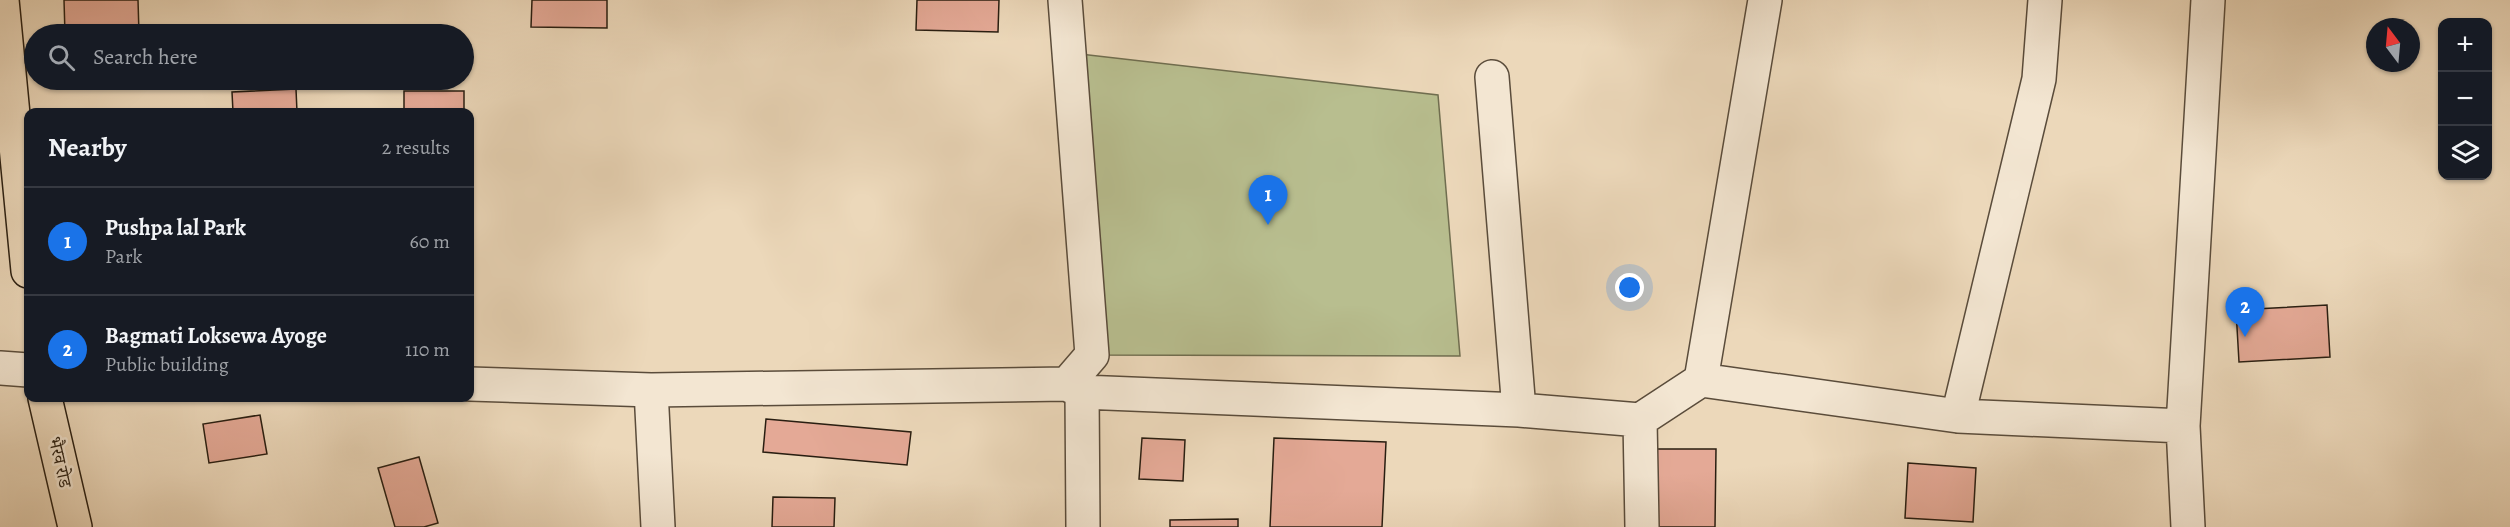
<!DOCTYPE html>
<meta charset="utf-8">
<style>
body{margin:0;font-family:Alegreya,"Noto Serif Devanagari",serif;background:#242831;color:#f1f3f6}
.controls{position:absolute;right:18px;top:18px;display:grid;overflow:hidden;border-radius:12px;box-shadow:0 2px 4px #0004}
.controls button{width:54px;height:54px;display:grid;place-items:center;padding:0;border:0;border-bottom:2px solid #363941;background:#171b24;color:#f1f3f6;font:30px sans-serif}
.compass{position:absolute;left:2366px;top:18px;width:54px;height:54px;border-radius:50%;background:#171b24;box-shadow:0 2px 4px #0004;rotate:344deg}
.you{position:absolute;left:1630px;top:288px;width:21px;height:21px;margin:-15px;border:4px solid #fff;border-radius:50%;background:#1a73e8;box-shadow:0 0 0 9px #1a73e833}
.badge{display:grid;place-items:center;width:39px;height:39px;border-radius:50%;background:#1a73e8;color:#fff;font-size:20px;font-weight:700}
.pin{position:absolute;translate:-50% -50px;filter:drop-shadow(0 2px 3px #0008)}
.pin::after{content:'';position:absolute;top:32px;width:21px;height:18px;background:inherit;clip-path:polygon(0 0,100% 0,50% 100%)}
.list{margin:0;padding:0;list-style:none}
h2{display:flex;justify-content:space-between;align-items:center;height:78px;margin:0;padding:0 24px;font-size:26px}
h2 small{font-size:20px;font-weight:400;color:#9ea1a6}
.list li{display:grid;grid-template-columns:39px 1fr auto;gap:18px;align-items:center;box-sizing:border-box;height:108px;padding:0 24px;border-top:2px solid #363941}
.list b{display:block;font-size:22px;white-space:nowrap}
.list p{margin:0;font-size:20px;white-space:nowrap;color:#9ea1a6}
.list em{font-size:20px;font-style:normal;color:#9ea1a6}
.icon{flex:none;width:33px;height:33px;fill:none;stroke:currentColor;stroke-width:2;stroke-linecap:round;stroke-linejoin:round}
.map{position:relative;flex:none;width:2510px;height:527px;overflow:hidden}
.search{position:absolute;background:#171b24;box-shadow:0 2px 4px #0004;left:24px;top:24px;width:450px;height:66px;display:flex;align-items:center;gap:15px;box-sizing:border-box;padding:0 21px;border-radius:33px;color:#9ea1a6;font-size:22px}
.panel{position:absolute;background:#171b24;box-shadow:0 2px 4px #0004;left:24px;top:108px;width:450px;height:294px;border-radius:12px}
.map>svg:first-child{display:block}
.green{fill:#b8be8f;stroke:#706e50;stroke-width:1.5}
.building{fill:#e4a996;stroke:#291e11;stroke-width:1.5}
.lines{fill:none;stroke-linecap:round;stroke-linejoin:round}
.minor-casing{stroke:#5a4c3b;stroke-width:36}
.major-casing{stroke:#291e11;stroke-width:36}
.minor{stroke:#f3e6d2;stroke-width:33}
.major{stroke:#ecd8ba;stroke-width:33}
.labels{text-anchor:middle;stroke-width:5;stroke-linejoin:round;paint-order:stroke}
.street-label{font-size:18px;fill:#291e11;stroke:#f3e6d2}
</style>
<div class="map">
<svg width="2510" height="527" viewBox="0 0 2510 527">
<rect width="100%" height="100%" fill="#ecd8ba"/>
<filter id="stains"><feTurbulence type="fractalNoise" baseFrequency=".00333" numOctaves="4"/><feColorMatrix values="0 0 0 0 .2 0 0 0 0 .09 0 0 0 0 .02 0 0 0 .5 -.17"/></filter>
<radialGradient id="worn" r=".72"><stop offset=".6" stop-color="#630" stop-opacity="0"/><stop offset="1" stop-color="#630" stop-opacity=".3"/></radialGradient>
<!-- green -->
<path class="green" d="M1080,54L1438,95L1460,356L1092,355Z"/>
<!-- building -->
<path class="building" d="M64,0H138L139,34H65Z
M532,0H607V28L531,27Z
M917,0H999L998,32L916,30Z
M296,89L297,112H233L232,92Z
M404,91H464V112H404Z
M2327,305L2330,357L2239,362L2236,310Z
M260,415L267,454L209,463L203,424Z
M766,419L911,432L907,465L763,452Z
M1142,438L1185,440L1183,481L1139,479Z
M1274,438L1386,442L1382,527H1270Z
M1653,449H1716L1715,527H1653Z
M419,457L438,523L424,527H395L378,468Z
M1908,463L1976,468L1973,522L1905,518Z
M773,497L835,498L834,527H772Z
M1238,519V527H1170V520Z"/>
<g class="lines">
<defs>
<path id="minor" d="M1065,0L1092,355L1067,384
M1492,77L1519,410
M0,368L28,370
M1701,380L1765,0
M470,384L651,390L1067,384L1082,392L1519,410L1640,420L1701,380L1958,416L2183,426
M651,390L658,527
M1082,392L1083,527
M1958,416L2039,79L2045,0
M1640,420L1642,527
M2188,527L2183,426L2208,0"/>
<path id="major" d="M2,0L28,271
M45,398L75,527"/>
</defs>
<!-- minor casing -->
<use href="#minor" class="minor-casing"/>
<!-- major casing -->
<use href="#major" class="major-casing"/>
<!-- minor -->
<use href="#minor" class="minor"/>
<!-- major -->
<use href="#major" class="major"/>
</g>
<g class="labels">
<!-- street labels -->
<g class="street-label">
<text transform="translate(60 462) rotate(77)" y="6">भैरव रोड</text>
</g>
</g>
<rect width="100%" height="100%" filter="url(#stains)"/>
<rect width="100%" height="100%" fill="url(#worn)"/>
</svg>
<div class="controls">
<button>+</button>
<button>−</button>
<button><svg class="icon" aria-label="layers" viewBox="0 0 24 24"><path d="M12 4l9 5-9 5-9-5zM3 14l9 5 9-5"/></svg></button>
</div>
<svg class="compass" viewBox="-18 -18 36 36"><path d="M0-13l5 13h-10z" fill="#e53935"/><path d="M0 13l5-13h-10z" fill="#9ea1a6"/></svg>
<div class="you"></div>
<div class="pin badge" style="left:1268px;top:225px">1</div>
<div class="pin badge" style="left:2245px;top:337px">2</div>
<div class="search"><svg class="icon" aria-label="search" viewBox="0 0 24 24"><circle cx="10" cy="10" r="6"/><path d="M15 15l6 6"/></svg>Search here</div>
<section class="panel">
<h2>Nearby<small>2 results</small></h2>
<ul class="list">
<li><span class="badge">1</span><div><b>Pushpa lal Park</b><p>Park</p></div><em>60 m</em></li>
<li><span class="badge">2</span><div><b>Bagmati Loksewa Ayoge</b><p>Public building</p></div><em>110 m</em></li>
</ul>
</section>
</div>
